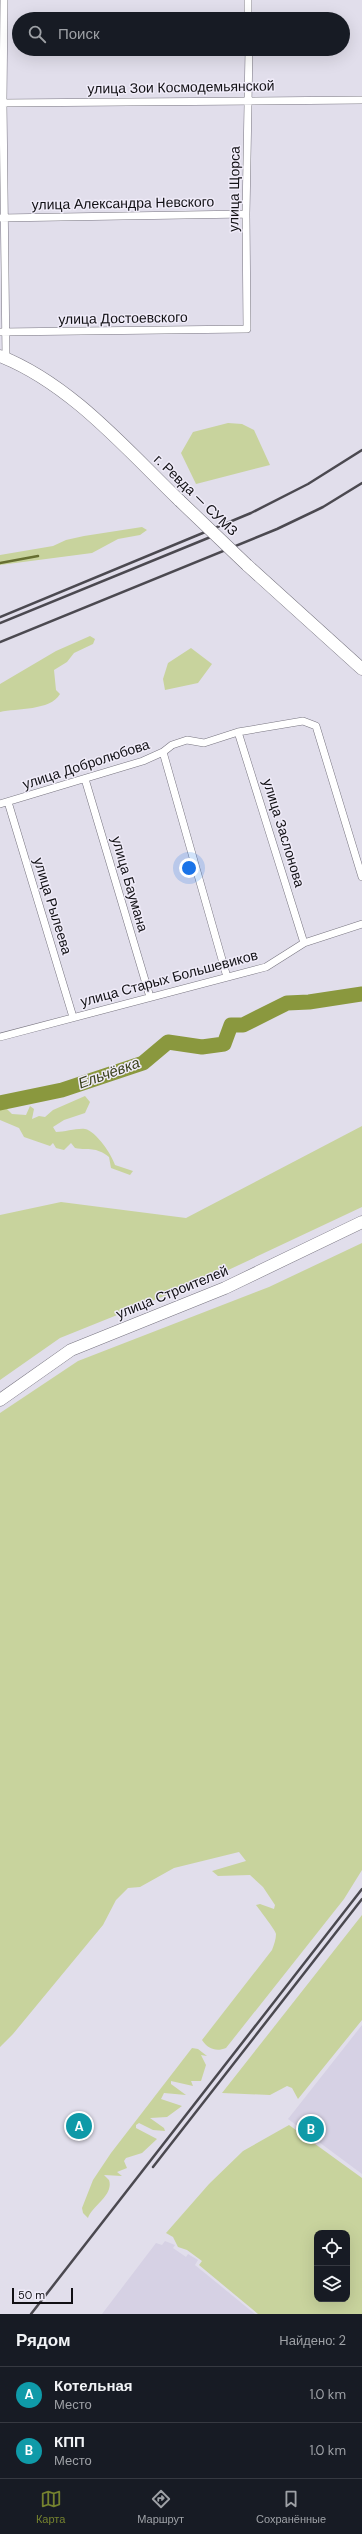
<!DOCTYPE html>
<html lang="ru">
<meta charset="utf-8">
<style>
body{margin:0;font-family:"DM Sans",sans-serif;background:#242831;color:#f1f3f6}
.controls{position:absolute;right:12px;bottom:12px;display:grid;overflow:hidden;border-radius:8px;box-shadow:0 4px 16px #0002}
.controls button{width:36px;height:36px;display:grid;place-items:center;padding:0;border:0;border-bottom:1px solid #363941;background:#171b24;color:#f1f3f6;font:20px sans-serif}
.scale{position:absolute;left:12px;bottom:10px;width:61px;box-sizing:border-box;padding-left:4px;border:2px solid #111014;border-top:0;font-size:11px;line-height:14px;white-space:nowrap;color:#111014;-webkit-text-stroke:3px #efebf8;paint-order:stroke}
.you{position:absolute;left:189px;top:868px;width:14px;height:14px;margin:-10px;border:3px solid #fff;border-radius:50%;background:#1a73e8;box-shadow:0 0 0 6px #1a73e833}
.badge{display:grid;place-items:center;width:26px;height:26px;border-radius:50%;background:#75822f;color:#fff;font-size:13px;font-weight:700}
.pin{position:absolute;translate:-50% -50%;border:2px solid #fff;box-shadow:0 1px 4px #0006}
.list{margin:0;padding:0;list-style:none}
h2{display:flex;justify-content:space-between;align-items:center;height:52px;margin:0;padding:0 16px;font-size:17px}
h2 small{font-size:13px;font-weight:400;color:#9ea1a6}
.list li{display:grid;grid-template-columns:26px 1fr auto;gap:12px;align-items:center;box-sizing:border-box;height:56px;padding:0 16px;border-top:1px solid #363941}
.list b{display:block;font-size:15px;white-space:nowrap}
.list p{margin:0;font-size:13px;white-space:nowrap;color:#9ea1a6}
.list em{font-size:13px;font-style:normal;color:#9ea1a6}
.icon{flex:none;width:22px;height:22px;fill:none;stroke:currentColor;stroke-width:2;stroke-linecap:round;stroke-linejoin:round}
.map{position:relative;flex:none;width:362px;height:2314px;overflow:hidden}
.search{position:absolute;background:#171b24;box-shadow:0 4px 16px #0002;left:12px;right:12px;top:12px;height:44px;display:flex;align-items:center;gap:10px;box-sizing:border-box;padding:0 14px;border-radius:22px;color:#9ea1a6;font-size:15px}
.sheet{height:164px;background:#171b24}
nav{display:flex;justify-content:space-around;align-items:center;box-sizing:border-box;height:56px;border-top:1px solid #363941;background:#171b24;font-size:11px;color:#9ea1a6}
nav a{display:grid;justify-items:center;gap:2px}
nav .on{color:#75822f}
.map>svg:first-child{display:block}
.built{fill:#d6d1e4}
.green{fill:#c8d39d;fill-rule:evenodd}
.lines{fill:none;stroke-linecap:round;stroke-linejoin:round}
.stream{stroke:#666f31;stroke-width:2.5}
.river{stroke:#8a983e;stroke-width:15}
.minor-casing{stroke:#787580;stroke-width:8}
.primary-casing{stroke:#787580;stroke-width:13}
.minor{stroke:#fff;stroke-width:7}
.primary{stroke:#fff;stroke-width:12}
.rail{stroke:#4b4950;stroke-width:2.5}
.primary-bridge-casing{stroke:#787580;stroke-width:13;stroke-linecap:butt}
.primary-bridge{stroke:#fff;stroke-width:12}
.labels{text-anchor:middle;stroke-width:3;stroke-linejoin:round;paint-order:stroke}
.street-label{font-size:14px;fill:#111014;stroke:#efebf8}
.water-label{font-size:15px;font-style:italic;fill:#3b421c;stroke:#efebf8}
</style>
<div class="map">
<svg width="362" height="2314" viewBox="0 0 362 2314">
<rect width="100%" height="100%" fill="#e1deeb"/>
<!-- built -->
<path class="built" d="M362,2025V2174L288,2119Z
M165,2241L175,2245L173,2248L186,2257L188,2254L198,2260L195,2265L255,2314H102L156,2243L162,2245Z"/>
<!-- green -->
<path class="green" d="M228,423L242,424L254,430L270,465L196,484L181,453L193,432Z
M142,527L147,530L140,535L118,539L92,553L0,565V555L53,546L66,540L84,536Z
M90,636L95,639L93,644L74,653L67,662L54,670L56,690L60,694C50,711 17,708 0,712V684L56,651Z
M191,648L212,664L198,683L165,690L163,679L168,663Z
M85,1096L90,1102L85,1113L64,1120L53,1127L56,1132C65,1132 77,1128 85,1129C96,1131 112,1155 115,1165L133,1171L130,1175L111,1168L109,1157C95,1146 90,1151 75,1148L71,1143L64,1150L56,1148L53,1143L50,1146L24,1137L19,1128L0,1120V1102L12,1114L26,1115L30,1106L34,1109L32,1119L39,1116L45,1117L53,1110Z
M362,1126V1207L224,1272L60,1338L0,1380V1215L61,1202L186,1218Z
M362,1243V1870L344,1899L226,2048C216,2052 208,2049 202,2040L272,1950C274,1945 276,1939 276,1934C276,1931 259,1909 256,1905L260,1904L274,1909L275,1905L263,1887L250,1875L218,1876L212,1871L246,1861L239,1852L174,1868L140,1887L128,1888L116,1900L103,1925L13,2034L0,2047V1413L78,1361L269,1287Z
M362,1915V2020L298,2099L292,2088L287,2086L270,2095L222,2093Z
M192,2048L198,2049L207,2056L201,2055L206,2065L201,2081H191L193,2086L171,2081V2084L186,2095L164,2093L161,2099L182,2106L167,2117L150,2118L164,2128L165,2131L153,2130L139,2123L136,2125V2128L157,2139L142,2153L126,2158L124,2161L127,2168L117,2172L122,2176L104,2175L109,2180C114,2195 92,2206 88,2218L83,2213L82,2208L93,2180L111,2153Z
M289,2125L362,2178V2314H258L199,2265L202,2261L187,2250L178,2247L173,2237L166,2233L209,2184L243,2151ZM317,2233H347V2299H317Z"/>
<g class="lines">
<!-- stream -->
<path class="stream" d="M0,563L38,556"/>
<!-- river -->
<path class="river" d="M0,1103L62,1090L143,1063L168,1042L202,1047L224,1044L231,1025H243L287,1003L309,1002L362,994"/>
<defs>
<path id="minor" d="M4,0L3,102L6,358
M248,0V19
M0,103L362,100
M0,218L246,214
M0,332L247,329L246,214L249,49
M238,732L304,943
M163,752L227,977
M85,779L150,997
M8,802L73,1017
M0,804L143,761L163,752L172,745L187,740L204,743L238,732L303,721L316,726L362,877
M0,1037L266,967L304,943L362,924"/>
<path id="primary" d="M0,356C71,384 126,449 180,501
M247,565L362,669
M0,1400L71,1350L225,1288L362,1222"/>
</defs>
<!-- minor casing -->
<use href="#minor" class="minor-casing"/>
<!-- primary casing -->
<use href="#primary" class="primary-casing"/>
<!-- minor -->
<use href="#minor" class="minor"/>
<!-- primary -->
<use href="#primary" class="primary"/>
<!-- rail -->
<path class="rail" d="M0,617L251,513L308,484L362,450
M0,623L213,536
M0,642L277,529L323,507L362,483
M153,2167L362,1899
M31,2314L362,1889"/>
<defs>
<path id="primary-bridge" d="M180,501L247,565"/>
</defs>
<!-- primary-bridge casing -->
<use href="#primary-bridge" class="primary-bridge-casing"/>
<!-- primary-bridge -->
<use href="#primary-bridge" class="primary-bridge"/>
</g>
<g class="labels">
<!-- street labels -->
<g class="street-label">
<text transform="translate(181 87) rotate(-1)" y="5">улица Зои Космодемьянской</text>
<text transform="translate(234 189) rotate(-89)" y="5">улица Щорса</text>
<text transform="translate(123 203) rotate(-1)" y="5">улица Александра Невского</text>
<text transform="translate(123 318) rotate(-1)" y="5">улица Достоевского</text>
<text transform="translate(196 495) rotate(44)" y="5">г. Ревда — СУМЗ</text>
<text transform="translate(86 764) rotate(-18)" y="5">улица Добролюбова</text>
<text transform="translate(284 833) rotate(73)" y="5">улица Заслонова</text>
<text transform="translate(130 884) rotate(74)" y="5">улица Баумана</text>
<text transform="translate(53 906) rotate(73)" y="5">улица Рылеева</text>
<text transform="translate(169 978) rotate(-15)" y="5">улица Старых Большевиков</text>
<text transform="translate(172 1292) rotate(-22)" y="5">улица Строителей</text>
</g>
<!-- water labels -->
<g class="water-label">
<text transform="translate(109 1073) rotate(-20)" y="5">Ельчёвка</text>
</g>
</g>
</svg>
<div class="controls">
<button><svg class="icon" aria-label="locate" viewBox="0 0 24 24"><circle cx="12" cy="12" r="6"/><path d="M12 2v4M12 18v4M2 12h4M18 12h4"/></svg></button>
<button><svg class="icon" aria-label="layers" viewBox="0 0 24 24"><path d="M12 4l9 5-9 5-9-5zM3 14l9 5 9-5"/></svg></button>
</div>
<div class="scale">50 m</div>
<div class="you"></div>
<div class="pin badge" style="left:79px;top:2126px;background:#0f9aa8">A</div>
<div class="pin badge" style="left:311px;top:2129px;background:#0f9aa8">B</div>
<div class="search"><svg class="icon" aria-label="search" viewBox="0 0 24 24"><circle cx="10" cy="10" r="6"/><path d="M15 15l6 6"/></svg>Поиск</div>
</div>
<section class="sheet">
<h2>Рядом<small>Найдено: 2</small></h2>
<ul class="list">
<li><span class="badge" style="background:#0f9aa8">A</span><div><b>Котельная</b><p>Место</p></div><em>1.0 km</em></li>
<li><span class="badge" style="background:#0f9aa8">B</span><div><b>КПП</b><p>Место</p></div><em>1.0 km</em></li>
</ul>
</section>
<nav>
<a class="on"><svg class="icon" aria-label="map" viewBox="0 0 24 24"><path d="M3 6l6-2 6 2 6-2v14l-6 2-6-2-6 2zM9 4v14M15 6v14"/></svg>Карта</a>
<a><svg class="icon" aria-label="directions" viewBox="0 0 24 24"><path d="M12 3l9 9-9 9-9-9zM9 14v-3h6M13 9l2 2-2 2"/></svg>Маршрут</a>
<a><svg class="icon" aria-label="saved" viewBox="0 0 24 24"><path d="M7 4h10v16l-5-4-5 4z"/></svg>Сохранённые</a>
</nav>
